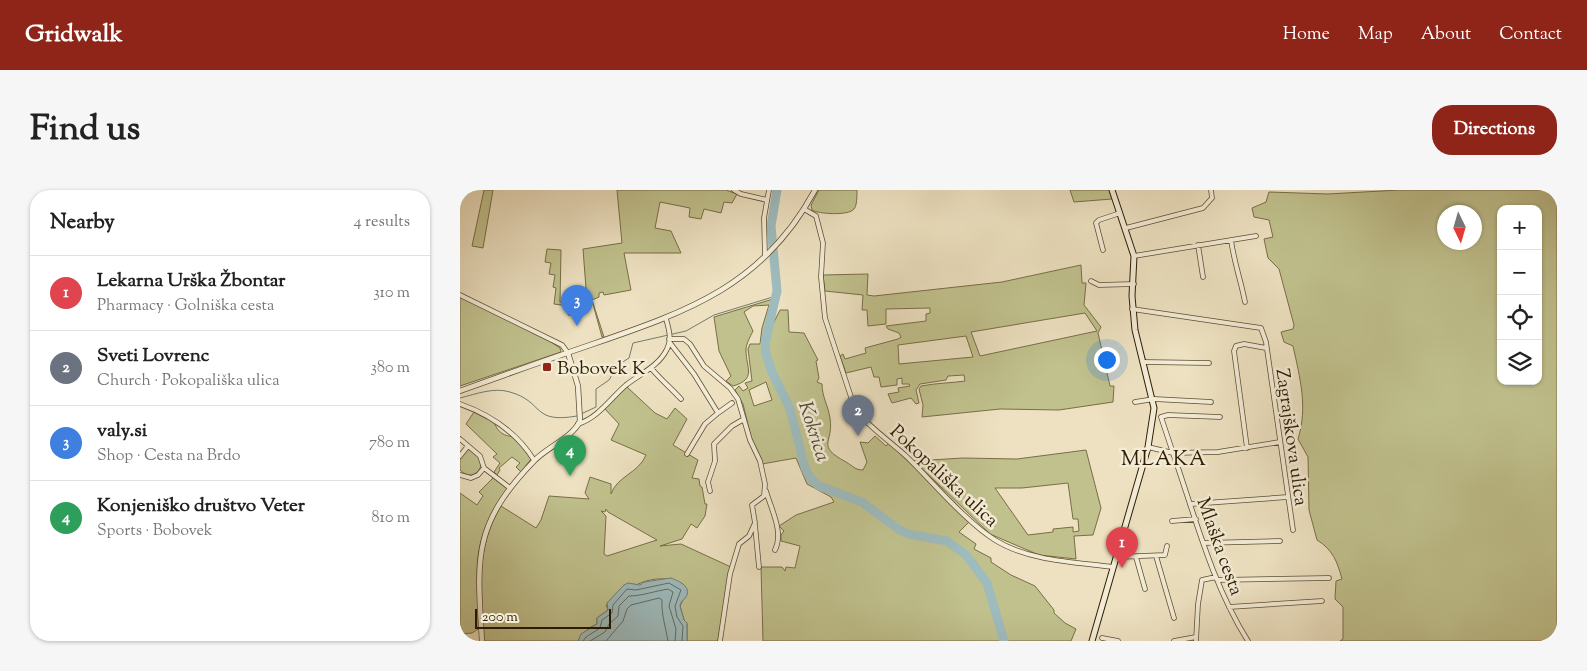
<!DOCTYPE html>
<meta charset="utf-8">
<style>
body{margin:0;font-family:"Sorts Mill Goudy",serif;background:#f6f6f6;color:#222}
.controls{position:absolute;right:15px;top:15px;display:grid;overflow:hidden;border-radius:10px;box-shadow:0 1px 4px #0004}
.controls button{width:45px;height:45px;display:grid;place-items:center;padding:0;border:0;border-bottom:1px solid #e0e0e0;background:#fff;color:#222;font:25px sans-serif}
.compass{position:absolute;left:977px;top:15px;width:45px;height:45px;border-radius:50%;background:#fff;box-shadow:0 1px 4px #0004;rotate:175deg}
.scale{position:absolute;left:15px;bottom:12px;width:136px;box-sizing:border-box;padding-left:5px;border:2px solid #2f1c00;border-top:0;font-size:14px;line-height:18px;white-space:nowrap;color:#2f1c00;-webkit-text-stroke:4px #f3ecd7;paint-order:stroke}
.you{position:absolute;left:646px;top:169px;width:18px;height:18px;margin:-12px;border:4px solid #fff;border-radius:50%;background:#1a73e8;box-shadow:0 0 0 8px #1a73e833}
.badge{display:grid;place-items:center;width:32px;height:32px;border-radius:50%;background:#8f2418;color:#fff;font-size:16px;font-weight:700}
.pin{position:absolute;translate:-50% -41px;filter:drop-shadow(0 1px 2px #0008)}
.pin::after{content:'';position:absolute;top:26px;width:18px;height:15px;background:inherit;clip-path:polygon(0 0,100% 0,50% 100%)}
.list{margin:0;padding:0;list-style:none}
h2{display:flex;justify-content:space-between;align-items:center;height:65px;margin:0;padding:0 20px;font-size:21px}
h2 small{font-size:16px;font-weight:400;color:#767676}
.list li{display:grid;grid-template-columns:32px 1fr auto;gap:15px;align-items:center;box-sizing:border-box;height:75px;padding:0 20px;border-top:1px solid #e0e0e0}
.list b{display:block;font-size:19px;white-space:nowrap}
.list p{margin:0;font-size:16px;white-space:nowrap;color:#767676}
.list em{font-size:16px;font-style:normal;color:#767676}
.icon{flex:none;width:28px;height:28px;fill:none;stroke:currentColor;stroke-width:2;stroke-linecap:round;stroke-linejoin:round}
.map{position:relative;flex:none;width:1097px;height:451px;overflow:hidden;border-radius:20px}
header{display:flex;align-items:center;gap:30px;box-sizing:border-box;height:70px;padding:0 25px;background:#8f2418;color:#fff}
header strong{font-size:24px}
nav{display:flex;gap:28px;margin-inline-start:auto;font-size:18px}
.intro{display:flex;align-items:center;justify-content:space-between;box-sizing:border-box;height:120px;padding:0 30px}
h1{margin:0;font-size:35px}
.button{padding:12px 22px;border-radius:20px;background:#8f2418;color:#fff;font-size:18px;font-weight:700}
main{display:flex;gap:30px;padding:0 30px}
aside{flex:1;background:#fff;border-radius:20px;box-shadow:0 1px 4px #0004}
.map>svg:first-child{display:block}
.green{fill:#c0c18d;stroke:#786e46;fill-rule:evenodd}
.water{fill:#9ebbbd;stroke:#727b71}
.lines{fill:none;stroke-linecap:round;stroke-linejoin:round}
.shore{stroke:#666c5e;stroke-width:1}
.stream{stroke:#727b71;stroke-width:1}
.river{stroke:#9ebbbd;stroke-width:9}
.minor-casing{stroke:#5e4d30;stroke-width:5.5}
.tertiary-casing{stroke:#5e4d30;stroke-width:6}
.secondary-casing{stroke:#2f1c00;stroke-width:7}
.minor{stroke:#f3ecd7;stroke-width:4}
.tertiary{stroke:#f3ecd7;stroke-width:4.5}
.secondary{stroke:#f3ecd7;stroke-width:5}
.poi-dot{fill:#8f2418;stroke:#f3ecd7;stroke-width:2}
.labels{text-anchor:middle;stroke-width:5;stroke-linejoin:round;paint-order:stroke}
.poi-label{font-size:19px;fill:#2f1c00;stroke:#f3ecd7;text-anchor:start}
.street-label{font-size:19px;fill:#2f1c00;stroke:#f3ecd7}
.water-label{font-size:20px;font-style:italic;fill:#504c39;stroke:#f3ecd7}
.quarter-label{font-size:21px;letter-spacing:1px;fill:#2f1c00;stroke:#f3ecd7}
</style>
<header>
<strong>Gridwalk</strong>
<nav><a>Home</a><a>Map</a><a>About</a><a>Contact</a></nav>
</header>
<div class="intro"><h1>Find us</h1><a class="button">Directions</a></div>
<main>
<aside>
<h2>Nearby<small>4 results</small></h2>
<ul class="list">
<li><span class="badge" style="background:#e0444e">1</span><div><b>Lekarna Urška Žbontar</b><p>Pharmacy · Golniška cesta</p></div><em>310 m</em></li>
<li><span class="badge" style="background:#6b7280">2</span><div><b>Sveti Lovrenc</b><p>Church · Pokopališka ulica</p></div><em>380 m</em></li>
<li><span class="badge" style="background:#3f7fe0">3</span><div><b>valy.si</b><p>Shop · Cesta na Brdo</p></div><em>780 m</em></li>
<li><span class="badge" style="background:#2e9e5b">4</span><div><b>Konjeniško društvo Veter</b><p>Sports · Bobovek</p></div><em>810 m</em></li>
</ul>
</aside>
<div class="map">
<svg width="1097" height="451" viewBox="0 0 1097 451">
<rect width="100%" height="100%" fill="#ede1c1"/>
<filter id="stains"><feTurbulence type="fractalNoise" baseFrequency=".004" numOctaves="4"/><feColorMatrix values="0 0 0 0 .2 0 0 0 0 .09 0 0 0 0 .02 0 0 0 .5 -.17"/></filter>
<radialGradient id="worn" r=".72"><stop offset=".6" stop-color="#630" stop-opacity="0"/><stop offset="1" stop-color="#630" stop-opacity=".3"/></radialGradient>
<!-- green -->
<path class="green" d="M24,0H33L23,58L12,56Z
M157,0H266L277,4L272,13L264,12L261,23L244,19L241,29L229,27L230,18L200,12L195,38L211,41L221,63H164L171,100L144,105L143,102L139,103V107L132,110L144,147H142L133,114L127,112L120,113L119,126L108,125V116L94,114L96,98L93,97L95,85L89,84L91,73L85,72L87,59L101,60L100,112L109,114L127,111L123,59L162,53Z
M359,0H397C397,5 397,16 394,19C389,26 358,24 352,20L351,15Z
M610,0H649L652,9L614,12Z
M939,0H1097V451H880L883,449V417L875,409L876,391L882,389C877,371 873,360 857,350L849,320L848,267L838,249C848,217 840,188 833,156L824,152L821,142L833,139L834,135L819,79L808,68L804,49L813,47L809,30L794,27L792,18L806,12L809,2L868,4ZM1041,19H1078V191H1041ZM1014,22V52H984V22Z
M621,75L622,93H626L624,115L641,137L638,143L650,196H654L653,212L599,220L540,219L462,227L463,215L459,199L461,196C477,193 491,193 505,191L504,185L488,186L486,190L460,194L456,200L459,213L456,214L451,208L432,213L428,204L439,202L438,198L450,196L449,194H442V188L437,189V195L421,197L419,187H414L411,177L386,183L380,166L383,164L385,169L406,163L405,158L438,149L441,147L439,143L428,139L426,136L466,131V124L470,123V118L426,119V134L408,136L407,120H402L403,105L365,101L363,85L408,84L407,105L414,106L542,92ZM625,123L637,141L520,166L511,142ZM506,146L513,167L439,174L438,155Z
M0,107L85,148L100,158L101,162L0,196Z
M313,109L305,148V167L312,187L325,211L340,270L348,287L364,301L407,316L420,329L447,345L478,349L502,364L523,387L536,420L535,411L526,388L500,356L480,347L464,346L439,339L403,311L370,300L354,289L342,263L333,219L314,184L307,162L309,142L320,120H328L329,142L344,143L358,170L356,171L359,188L357,192L362,194C362,207 368,215 370,228C374,254 355,255 386,272C393,276 395,280 403,280L407,272L400,252L408,253L415,246L426,256L429,253L510,331L499,342L516,354L514,359L531,368V372L551,385L575,396L594,420V423L605,433L616,439L611,451H303L301,377H322L325,381L326,377L335,378L340,356L321,351V345L324,341L319,336L336,325L374,312L371,307L347,294L336,268L302,274L292,251L283,214L275,200L279,196L283,201L288,198L285,193L292,191L288,159L290,154H300L302,138L309,115L293,116L284,122L293,141C290,147 286,154 286,160C286,178 297,189 273,196L266,191L271,186L259,161L254,127ZM306,192L312,210L294,216L289,200Z
M167,197L195,223L207,229L215,218L227,229L213,255L238,270L232,288L239,289L240,296L242,297L245,314H247L245,326L237,338L231,334L222,349L200,356L221,354L271,377L258,451H227V434L224,430L220,416L224,408L223,394C193,380 169,397 146,415L148,420L137,428V434L129,438L118,451H24C21,402 14,360 41,316L76,338L81,330L89,306L129,309L125,303L130,287L151,294V304C157,286 179,283 186,265L151,250L159,234L145,219ZM146,319L148,322L197,350L147,366L144,364L146,326L141,321L145,322Z
M14,222L34,232C38,243 44,246 55,247L71,269L61,282L56,277L60,273L52,267L39,278L40,280L37,285L34,282L40,273L33,267L37,264L6,234Z
M8,258L18,265L21,276C17,286 8,288 0,280V268Z
M626,260L641,318L633,345L614,346L616,369L579,365L530,344L454,271L503,268L557,269ZM608,293L613,329H618L619,341L613,342V337L593,339V342L568,345L535,298H562Z
M35,286L48,298C7,359 19,372 18,439L12,443L0,444V303L17,315L23,306L19,302Z"/>
<!-- water -->
<path class="water" d="M211,388C218,391 230,395 227,405C225,410 221,410 220,416L224,430L227,433V451H118L121,444L137,434V428L148,420L147,413L164,395L168,393L180,395L184,392Z"/>
<g class="lines">
<!-- shore -->
<path class="shore" d="M123,451L126,447L140,438L142,430L152,423L153,415L167,399L176,400L209,393L221,400L215,416L217,427L223,436L222,451
M130,451L145,442L149,434L158,426L159,416L169,406C182,406 195,401 208,399L213,402L209,416L216,439L215,451
M146,451L163,431L167,419L171,415L199,408L202,410C201,424 206,438 208,451"/>
<!-- stream -->
<path class="stream" d="M0,208C16,204 34,197 50,202C85,212 71,234 117,226
M121,224L136,217V199L149,190L158,175L169,168L173,153L226,141L254,125L316,106"/>
<!-- river -->
<path class="river" d="M317,0L311,36L317,101L305,153L306,164L312,182L330,219L345,278L351,289L359,296L402,312L438,339L448,344L487,351L506,365L527,393L544,451"/>
<defs>
<path id="minor" d="M274,0L281,4L307,10
M344,19L356,26L363,53L361,87L365,128L394,216C401,231 432,253 446,266C472,291 506,332 535,350C569,371 614,372 653,377
M666,38L743,18L752,8L751,0
M771,50C774,72 781,91 785,112
M738,55L743,87
M643,60L636,33L639,30L660,23
M305,66L304,28L309,0
M674,66L796,46
M631,91L639,95L674,94
M0,105L102,155L108,163
M672,119L801,138L806,152L833,340
M209,149H224L230,154L244,176L270,198L278,209L290,250L300,271L305,294L304,306L292,315L295,333L289,346L279,354L270,384L260,451
M210,153L234,184L258,223L245,234L227,264
M683,172L749,173
M191,178C201,190 211,198 221,209
M675,212L694,209L751,212
M0,214C31,225 57,243 74,270
M258,223L272,213
M760,227L708,225L701,227L713,263L758,262L820,252
M118,234C138,228 151,208 166,195C180,184 199,176 207,159C212,150 209,139 206,129
M0,249L20,266L24,278L50,298
M688,257L713,263C735,326 752,394 788,451
M787,258L774,161L776,156L784,154L806,158
M0,266L8,256
M0,285L11,288L18,285L24,278
M250,301L248,292L255,271L254,254L272,236L284,229
M306,301C311,319 324,342 315,360
M731,314L828,307
M712,331L736,329
M295,335L299,377
M744,353L820,351
M696,366L714,428
M656,367L705,365L707,356
M676,367L685,399
M757,390L869,388
M769,417L862,411
M642,448L658,451
M714,451L736,447
M736,451L738,414L742,390L756,387"/>
<path id="tertiary" d="M0,201C44,185 89,169 133,154C229,121 304,95 355,0
M22,451C17,368 12,335 74,271C87,257 112,248 120,231L118,196L108,163"/>
<path id="secondary" d="M632,451L688,257L694,218L675,140L672,106L674,66L652,0"/>
</defs>
<!-- minor casing -->
<use href="#minor" class="minor-casing"/>
<!-- tertiary casing -->
<use href="#tertiary" class="tertiary-casing"/>
<!-- secondary casing -->
<use href="#secondary" class="secondary-casing"/>
<!-- minor -->
<use href="#minor" class="minor"/>
<!-- tertiary -->
<use href="#tertiary" class="tertiary"/>
<!-- secondary -->
<use href="#secondary" class="secondary"/>
</g>
<!-- markers -->
<rect class="poi-dot" x="82" y="172" width="10" height="10" rx="2.5"/>
<g class="labels">
<!-- poi labels -->
<g class="poi-label">
<text x="97" y="184">Bobovek K</text>
</g>
<!-- street labels -->
<g class="street-label">
<text transform="translate(833 247) rotate(82)" y="7">Zagrajškova ulica</text>
<text transform="translate(485 285) rotate(43)" y="7">Pokopališka ulica</text>
<text transform="translate(761 356) rotate(70)" y="7">Mlaška cesta</text>
</g>
<!-- water labels -->
<g class="water-label">
<text transform="translate(355 241) rotate(72)" y="7">Kokrica</text>
</g>
<!-- quarter labels -->
<g class="quarter-label">
<text x="704" y="275">MLAKA</text>
</g>
</g>
<rect width="100%" height="100%" filter="url(#stains)"/>
<rect width="100%" height="100%" fill="url(#worn)"/>
</svg>
<div class="controls">
<button>+</button>
<button>−</button>
<button><svg class="icon" aria-label="locate" viewBox="0 0 24 24"><circle cx="12" cy="12" r="6"/><path d="M12 2v4M12 18v4M2 12h4M18 12h4"/></svg></button>
<button><svg class="icon" aria-label="layers" viewBox="0 0 24 24"><path d="M12 4l9 5-9 5-9-5zM3 14l9 5 9-5"/></svg></button>
</div>
<svg class="compass" viewBox="-18 -18 36 36"><path d="M0-13l5 13h-10z" fill="#e53935"/><path d="M0 13l5-13h-10z" fill="#767676"/></svg>
<div class="scale">200 m</div>
<div class="you"></div>
<div class="pin badge" style="left:662px;top:378px;background:#e0444e">1</div>
<div class="pin badge" style="left:398px;top:246px;background:#6b7280">2</div>
<div class="pin badge" style="left:117px;top:136px;background:#3f7fe0">3</div>
<div class="pin badge" style="left:110px;top:286px;background:#2e9e5b">4</div>
</div>
</main>
